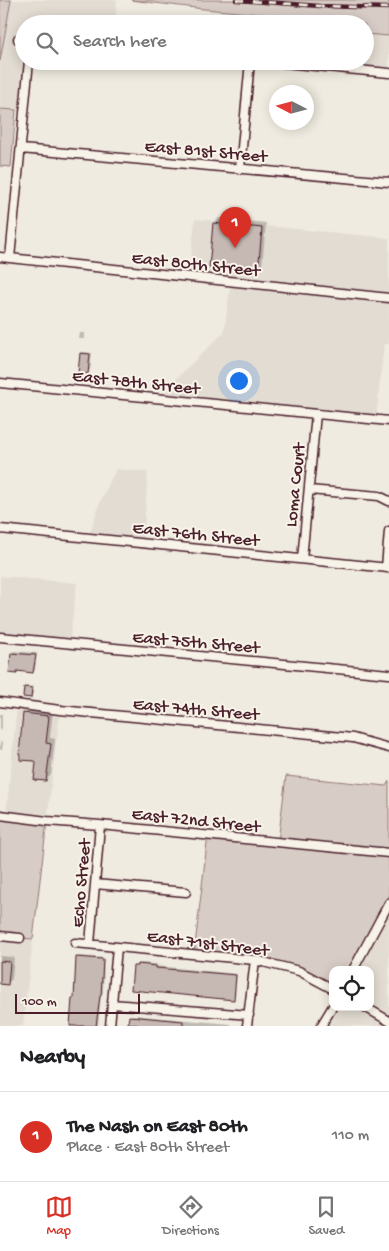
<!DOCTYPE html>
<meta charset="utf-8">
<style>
body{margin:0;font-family:"Gochi Hand",sans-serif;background:#f2f2f2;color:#202124}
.controls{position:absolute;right:15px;bottom:15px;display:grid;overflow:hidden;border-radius:10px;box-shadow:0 2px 12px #0003}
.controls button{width:45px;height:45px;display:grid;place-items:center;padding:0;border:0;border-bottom:1px solid #e0e0e0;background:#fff;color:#202124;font:25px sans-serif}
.compass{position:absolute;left:269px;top:85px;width:45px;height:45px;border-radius:50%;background:#fff;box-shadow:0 2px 12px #0003;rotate:276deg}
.scale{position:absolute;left:15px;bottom:12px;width:125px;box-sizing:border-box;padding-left:5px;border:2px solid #4a1f2b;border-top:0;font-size:14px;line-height:18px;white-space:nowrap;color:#4a1f2b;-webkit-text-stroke:4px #f7f3e8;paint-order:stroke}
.you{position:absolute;left:238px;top:380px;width:18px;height:18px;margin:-12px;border:4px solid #fff;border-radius:50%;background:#1a73e8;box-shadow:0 0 0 8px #1a73e833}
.badge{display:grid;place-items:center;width:32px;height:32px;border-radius:50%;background:#d93025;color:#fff;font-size:16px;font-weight:700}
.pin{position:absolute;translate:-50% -41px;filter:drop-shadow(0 1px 2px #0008)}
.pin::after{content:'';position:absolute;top:26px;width:18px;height:15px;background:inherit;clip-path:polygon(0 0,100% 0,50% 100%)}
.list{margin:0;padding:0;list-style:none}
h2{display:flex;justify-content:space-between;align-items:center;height:65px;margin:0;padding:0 20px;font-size:21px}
h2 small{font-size:16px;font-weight:400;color:#757577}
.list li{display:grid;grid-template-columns:32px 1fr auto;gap:15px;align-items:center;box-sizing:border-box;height:90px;padding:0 20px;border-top:1px solid #e0e0e0}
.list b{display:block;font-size:19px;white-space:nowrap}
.list p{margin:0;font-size:16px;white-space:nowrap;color:#757577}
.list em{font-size:16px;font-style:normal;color:#757577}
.icon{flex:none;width:28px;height:28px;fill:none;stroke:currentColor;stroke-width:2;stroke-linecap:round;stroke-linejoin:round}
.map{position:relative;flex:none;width:389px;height:1026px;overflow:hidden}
.search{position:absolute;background:#fff;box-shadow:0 2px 12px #0003;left:15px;right:15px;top:15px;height:55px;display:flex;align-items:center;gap:12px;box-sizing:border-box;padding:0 18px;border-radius:28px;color:#757577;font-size:19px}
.sheet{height:155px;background:#fff}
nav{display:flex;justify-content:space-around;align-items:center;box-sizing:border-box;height:70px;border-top:1px solid #e0e0e0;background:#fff;font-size:14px;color:#757577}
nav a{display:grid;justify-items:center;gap:2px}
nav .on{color:#d93025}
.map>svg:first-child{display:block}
.built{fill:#e3dcd2}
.green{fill:#d8cdc6;stroke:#917678}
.shadow{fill:#0003}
.building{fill:#c6b8b3;stroke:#4a1f2b}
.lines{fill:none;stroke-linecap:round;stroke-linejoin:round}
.minor-casing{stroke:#4a1f2b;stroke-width:11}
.minor{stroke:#f7f3e8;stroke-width:8}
.rail-casing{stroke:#4a1f2b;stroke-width:4.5}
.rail{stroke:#f7f3e8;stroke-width:2.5;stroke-dasharray:8;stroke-linecap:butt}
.labels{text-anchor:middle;stroke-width:4;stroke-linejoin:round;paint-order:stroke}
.street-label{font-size:18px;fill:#4a1f2b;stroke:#f7f3e8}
</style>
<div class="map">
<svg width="389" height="1026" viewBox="0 0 389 1026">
<rect width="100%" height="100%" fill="#f0ebe0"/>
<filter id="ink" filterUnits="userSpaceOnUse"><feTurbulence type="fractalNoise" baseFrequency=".02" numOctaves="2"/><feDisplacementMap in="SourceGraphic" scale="10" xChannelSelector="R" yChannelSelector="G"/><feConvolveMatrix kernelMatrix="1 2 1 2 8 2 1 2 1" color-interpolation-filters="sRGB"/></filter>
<g filter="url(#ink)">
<!-- built -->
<path class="built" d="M11,0H117L115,24H24V61H29L24,112L0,109V61Z
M183,0H389V73L322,67L323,61H365V24H326V20L204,9Z
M195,219L389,238V344H384L376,420L159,399L180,375L224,332L231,282L189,277Z
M116,469L148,472L143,542L89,537L99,504Z
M0,576L77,583L69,645L0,637Z
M17,704L60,710L47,821L6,815Z
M389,903V1026H321L333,1007H370V970H353Z
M0,936L33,939L23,1026H0Z"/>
<!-- green -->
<path class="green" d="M0,0H11L0,61Z
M131,0H389V36L365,34V24H326V20L204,9Z
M0,109L16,110L11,167L0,166Z
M286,776L386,786L389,781V903L353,970H333V989L299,971L255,960L194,954L208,835L278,842Z
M0,815L47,821L33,939L0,936Z"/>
<!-- shadow -->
<path class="shadow" d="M219,218L266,223L262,267L257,272L214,223Z
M80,333H85L84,339H79Z
M83,352L92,353L90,370L88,373L81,354Z
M14,651L37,653L35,670L33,672L18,670L16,672L12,653Z
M27,686L34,687L33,694L31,696L25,688Z
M29,709L53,711L50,738L55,739L51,775L46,780L37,762L21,759L24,714Z
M0,714H2V729L0,731Z
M0,742L3,743L2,750H0Z
M0,956L14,957L12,979L7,984L0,983Z
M79,956L104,958L103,993L101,995L98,1026H71L73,998L75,996L77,958Z
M141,963L157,964V966L237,974L235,996L233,998L134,967Z
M132,1015L231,1024V1026H129L130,1017Z"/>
<!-- building -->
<path class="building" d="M213,223L262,228L258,273L209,268Z
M80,353L90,354L88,374L78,373Z
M11,653L36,655L33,673L17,671V674L9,673Z
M24,687L32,688L31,698L23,697Z
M23,713L49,716L46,743L51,744L46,781L34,780L36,763L35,761L20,760V755H19Z
M76,957L103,959L101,996H100L96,1026H70L72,998H74Z
M0,961L10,962L8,985L0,984Z
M138,964L156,966V968L236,975L234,1000L131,990L133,966H138Z
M129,1016L183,1021V1026H142L128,1023Z"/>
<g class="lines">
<defs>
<path id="minor" d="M18,39H24
M263,61L389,73
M21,149L389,182
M240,169L250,61
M0,257L389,298
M10,258L29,61
M0,383L389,421
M309,490L379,496L389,501
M0,529L389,568
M302,559L316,414
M386,568L389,531
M0,637L389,674
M0,702L60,710L353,738L389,748
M0,815L47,821L100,825L389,853
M95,884L186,892
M0,936L20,938
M75,943L255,960L299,971L333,989
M90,944L100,825
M353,970L389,903
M112,1004L249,1015
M365,1007L389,1021
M110,1026L117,947
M247,1026L255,960
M321,1026L333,1006"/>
</defs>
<!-- minor casing -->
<use href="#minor" class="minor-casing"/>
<!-- minor -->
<use href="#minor" class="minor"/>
<defs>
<path id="rail" d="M236,0L320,6L389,8"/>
</defs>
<!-- rail casing -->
<use href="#rail" class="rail-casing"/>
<!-- rail -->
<use href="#rail" class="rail"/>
</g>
</g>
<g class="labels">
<!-- street labels -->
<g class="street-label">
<text transform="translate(206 150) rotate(5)" y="6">East 81st Street</text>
<text transform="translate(196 263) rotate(6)" y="6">East 80th Street</text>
<text transform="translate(136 381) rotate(6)" y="6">East 78th Street</text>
<text transform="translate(294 485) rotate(-84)" y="6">Loma Court</text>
<text transform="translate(196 533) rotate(6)" y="6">East 76th Street</text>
<text transform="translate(196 641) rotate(5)" y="6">East 75th Street</text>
<text transform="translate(196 708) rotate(5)" y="6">East 74th Street</text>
<text transform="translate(196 819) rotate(6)" y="6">East 72nd Street</text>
<text transform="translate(80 883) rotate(-85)" y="6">Echo Street</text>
<text transform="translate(208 942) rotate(7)" y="6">East 71st Street</text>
</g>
</g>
</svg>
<div class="controls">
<button><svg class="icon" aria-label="locate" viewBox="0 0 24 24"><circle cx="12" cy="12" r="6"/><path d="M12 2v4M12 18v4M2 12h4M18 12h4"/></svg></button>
</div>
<svg class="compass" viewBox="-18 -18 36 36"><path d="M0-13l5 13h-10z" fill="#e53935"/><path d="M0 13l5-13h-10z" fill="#757577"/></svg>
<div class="scale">100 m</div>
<div class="you"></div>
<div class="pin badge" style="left:235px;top:248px">1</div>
<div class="search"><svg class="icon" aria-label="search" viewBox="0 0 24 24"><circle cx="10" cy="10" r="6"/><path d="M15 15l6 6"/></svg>Search here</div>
</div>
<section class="sheet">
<h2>Nearby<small></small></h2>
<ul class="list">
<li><span class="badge">1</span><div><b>The Nash on East 80th</b><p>Place · East 80th Street</p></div><em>110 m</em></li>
</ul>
</section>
<nav>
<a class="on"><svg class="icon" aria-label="map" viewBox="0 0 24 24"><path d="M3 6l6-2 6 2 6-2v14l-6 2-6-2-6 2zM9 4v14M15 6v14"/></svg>Map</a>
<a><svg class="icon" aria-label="directions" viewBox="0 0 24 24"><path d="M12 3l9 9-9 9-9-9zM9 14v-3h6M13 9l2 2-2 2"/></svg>Directions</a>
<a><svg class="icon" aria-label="saved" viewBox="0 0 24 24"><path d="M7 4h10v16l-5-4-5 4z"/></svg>Saved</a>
</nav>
